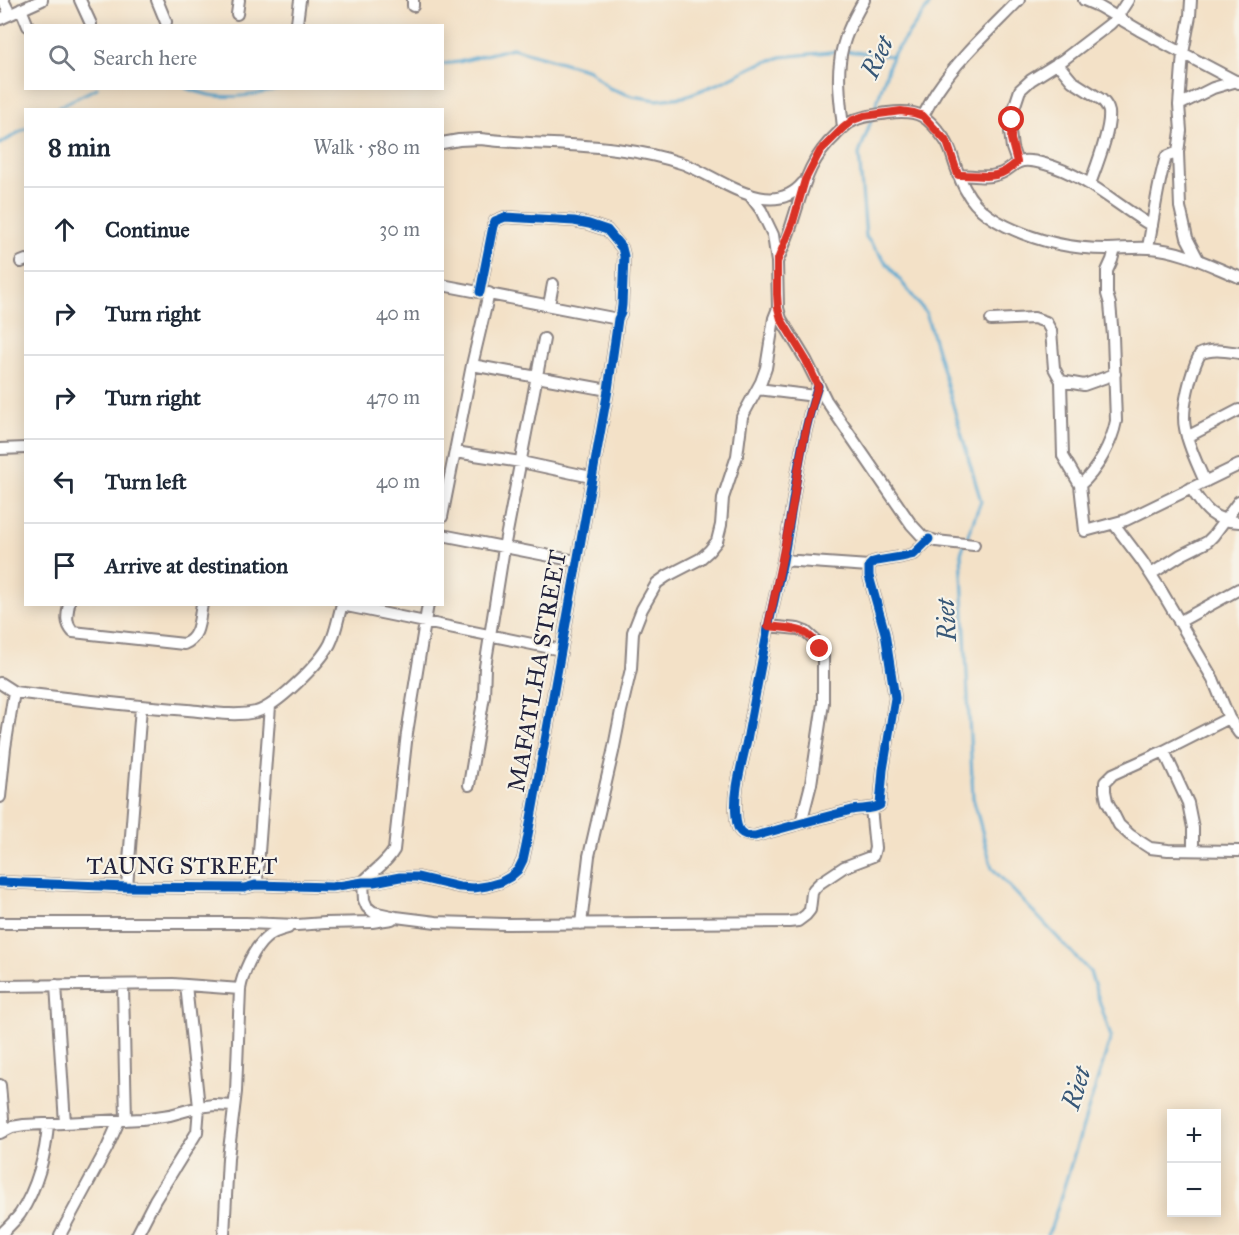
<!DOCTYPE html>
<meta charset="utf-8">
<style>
body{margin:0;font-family:"IM FELL Great Primer",serif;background:#f6f6f7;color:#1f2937}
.controls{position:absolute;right:18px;bottom:18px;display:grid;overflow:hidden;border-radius:0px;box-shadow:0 3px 15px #0003}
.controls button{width:54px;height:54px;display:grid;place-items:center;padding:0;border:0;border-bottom:2px solid #e0e1e3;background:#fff;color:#1f2937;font:30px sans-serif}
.stop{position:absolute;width:18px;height:18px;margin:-14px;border:4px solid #d93025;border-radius:50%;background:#fff}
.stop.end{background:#d93025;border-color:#fff;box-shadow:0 2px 6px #0008}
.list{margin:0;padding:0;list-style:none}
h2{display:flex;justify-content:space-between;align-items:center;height:78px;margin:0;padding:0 24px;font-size:26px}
h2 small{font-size:20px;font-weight:400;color:#747a83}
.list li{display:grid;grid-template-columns:39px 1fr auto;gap:18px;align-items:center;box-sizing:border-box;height:84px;padding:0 24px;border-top:2px solid #e0e1e3}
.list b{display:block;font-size:22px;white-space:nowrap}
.list em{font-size:20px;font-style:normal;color:#747a83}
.icon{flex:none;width:33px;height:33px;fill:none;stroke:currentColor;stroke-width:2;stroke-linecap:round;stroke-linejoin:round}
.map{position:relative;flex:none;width:1239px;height:1235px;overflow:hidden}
.search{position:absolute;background:#fff;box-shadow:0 3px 15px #0003;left:24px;top:24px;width:420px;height:66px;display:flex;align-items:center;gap:15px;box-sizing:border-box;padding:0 21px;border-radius:0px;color:#747a83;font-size:22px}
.panel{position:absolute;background:#fff;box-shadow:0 3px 15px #0003;left:24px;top:108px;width:420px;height:498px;border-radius:0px}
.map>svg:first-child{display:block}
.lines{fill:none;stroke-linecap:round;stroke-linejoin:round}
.stream{stroke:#56a7d0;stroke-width:3}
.minor-casing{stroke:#8a8281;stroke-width:14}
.minor{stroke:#fff;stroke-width:10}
.cycleway-casing{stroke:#f7f3e8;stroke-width:13}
.cycleway{stroke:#0057b8;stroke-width:9}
.route{stroke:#d93025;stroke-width:8}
.labels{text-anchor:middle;stroke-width:4.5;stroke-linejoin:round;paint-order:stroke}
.street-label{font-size:24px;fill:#22223b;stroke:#f7f3e8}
.water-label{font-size:26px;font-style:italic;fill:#375777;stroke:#f7f3e8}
</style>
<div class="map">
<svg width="1239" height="1235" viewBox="0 0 1239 1235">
<rect width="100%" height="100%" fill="#f7f3e8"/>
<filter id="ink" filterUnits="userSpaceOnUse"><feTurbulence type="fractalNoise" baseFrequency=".0167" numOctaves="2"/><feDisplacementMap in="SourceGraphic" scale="12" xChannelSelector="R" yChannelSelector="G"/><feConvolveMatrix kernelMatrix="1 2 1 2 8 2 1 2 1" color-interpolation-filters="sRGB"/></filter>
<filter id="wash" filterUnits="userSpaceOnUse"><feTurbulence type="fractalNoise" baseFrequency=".008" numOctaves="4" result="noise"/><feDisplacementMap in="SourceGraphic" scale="24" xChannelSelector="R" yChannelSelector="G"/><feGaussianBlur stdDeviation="1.35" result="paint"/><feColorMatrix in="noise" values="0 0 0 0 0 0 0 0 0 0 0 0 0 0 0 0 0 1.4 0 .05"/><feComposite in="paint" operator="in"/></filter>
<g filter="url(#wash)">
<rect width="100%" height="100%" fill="#f3e1c7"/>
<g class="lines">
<!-- stream -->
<path class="stream" d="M845,51L892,56
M442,64L459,62L512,48L589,70L609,88L632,96L657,100L683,97L720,83L757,65L781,57L839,51
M186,88C194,91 201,93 209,95C230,99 261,95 281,88
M54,110L64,104L97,88
M874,111L892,56L933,0
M872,118L859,154L866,237L926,313L981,501L961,553L973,798L992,868L1090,972L1111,1037L1051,1228L1047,1235
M0,144L26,128"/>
</g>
</g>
<g filter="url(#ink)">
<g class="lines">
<defs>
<path id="minor" d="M3,0L10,14
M80,0L91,24
M157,0L166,22
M1084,0L1098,6L1139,30L1239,83
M413,6V0
M21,9L28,26
M237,14L239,0
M0,19L42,0
M297,23L300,0
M1057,63L1072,81L1102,100C1106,104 1108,107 1109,112C1111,130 1096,167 1090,184
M1179,105L1213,88L1237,81
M923,116C928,107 932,99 937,91C960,57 991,29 1019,0
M843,128C841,106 837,83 840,62C842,40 853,19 864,0
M442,143L459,140L480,139C548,147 618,141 684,164C719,177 771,222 803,183
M1178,152L1180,207L1187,238L1198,259
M1017,162L1012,148L1010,132L1014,108L1020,90L1031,80L1063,60L1110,24L1117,17L1128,0
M958,175C972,175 986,179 999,174C1009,171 1014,162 1023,161C1030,160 1038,162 1045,164C1086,175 1116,205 1152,226
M749,194L761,210L773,235L777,262L778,308L781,319L806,360L826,400L911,524L922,536L929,539L936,541L974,545
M1148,247C1154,217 1157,186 1166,157L1178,152L1181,131L1179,105L1183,53L1190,16L1191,0
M1115,249L1112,260L1107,271V294L1110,304L1113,336L1116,421C1112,442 1097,471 1080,485L1085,531L1126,520L1239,465
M21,262L26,260
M777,262C783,248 789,234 793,220C804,186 808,161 836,135C841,130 846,124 853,121C863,115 877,115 888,113C919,109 928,116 945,140C951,148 953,160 957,170C966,198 980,213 1006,226C1039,242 1071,249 1107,249C1121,249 1135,247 1149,248C1182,250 1209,265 1239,277
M442,285L618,319
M549,305L553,284
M991,320L1034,318L1046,322L1051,331L1054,368L1061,381L1063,456L1080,485
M472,365L608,390
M1061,381L1084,385L1115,374
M818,386C799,442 794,502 783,561C778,583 773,605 768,628C761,665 754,703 747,740C742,764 733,792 736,817C737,831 741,836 755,836C787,827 820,818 852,810C861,808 873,810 880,805L883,770L895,698L885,633L869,576V566L873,562L877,561L901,557L914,554L929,539
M758,389L815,396
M1187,437L1239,410
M0,449L26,448
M455,452L521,462L591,477
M1205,482C1198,465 1188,446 1185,428C1181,409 1191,371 1200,354C1212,348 1226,351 1239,353
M1191,488C1204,509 1213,521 1239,522
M442,517L472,365L489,293
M1114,524L1142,561L1162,592L1213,679L1229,718L1239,733
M442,535L576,561
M783,560L869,566
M1151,574L1181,555L1207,542L1213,536L1239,501
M69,604C67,615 65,623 73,632L184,644C200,638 199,619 202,604
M428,604L407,733L394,850C386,864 373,871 363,882L364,900L367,907L373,912L396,917L436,922L506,924L789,922L798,921L806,915L810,910L812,893L814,889L820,883L844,867L873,856L875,848L871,808
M342,605L561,650
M1179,622L1239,589
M768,626L798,629L806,632L816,641L823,656V703L811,784L801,823
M0,683L14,692C72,699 130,706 188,710C210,712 234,717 256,712C277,706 320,663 330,644C336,632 338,618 342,604
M1229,718L1164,751L1113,774L1105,782V791L1107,801L1119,825L1130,835L1150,848L1168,850L1239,851
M1164,751L1188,803L1193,828V850
M469,785L484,696L485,667L504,548L544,339
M0,797L5,748L14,692
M0,882L127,887L244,888L255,885L332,887L363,882H374L400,877H417L459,887L474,888L487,886L501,882L510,877L518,870L523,860L526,846L608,390L618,319L621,313L622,305L624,256L622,248L607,230L589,224L574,221L505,217L495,221L493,226L480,292
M255,885L257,879L270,706
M127,887L141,707
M0,923H246L297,925L325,923L372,922L392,919
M581,924L589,856L613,752L621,711L631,669L633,632L642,609L657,583L667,576L700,559L709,551L717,541L721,525L723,498L737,456L742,417L761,382L766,368L774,318L778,308
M56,985L65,1123
M123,985L126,1120
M0,986L173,984L240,989
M0,1085L4,1130
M0,1133L12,1127L24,1125L142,1119L170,1115L199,1107L214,1105L234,1106
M0,1235C7,1228 14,1222 20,1214C37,1188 46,1154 48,1124
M60,1235L107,1148L119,1121
M137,1235L155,1200L197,1132L199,1107L186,985
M224,1235L228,1158L236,1092L240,989C243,973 253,949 266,938C272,932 280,930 288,928"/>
</defs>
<!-- minor casing -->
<use href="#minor" class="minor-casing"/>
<!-- minor -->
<use href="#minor" class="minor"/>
<defs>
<path id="cycleway" d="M818,386C799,442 794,502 783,561C778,583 773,605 768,628C761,665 754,703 747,740C742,764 733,792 736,817C737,831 741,836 755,836C787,827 820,818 852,810C861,808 873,810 880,805L883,770L895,698L885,633L869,576V566L873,562L877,561L901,557L914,554L929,539
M0,882L127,887L244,888L255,885L332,887L363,882H374L400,877H417L459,887L474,888L487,886L501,882L510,877L518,870L523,860L526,846L608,390L618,319L621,313L622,305L624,256L622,248L607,230L589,224L574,221L505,217L495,221L493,226L480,292"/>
</defs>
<!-- cycleway casing -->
<use href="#cycleway" class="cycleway-casing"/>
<!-- cycleway -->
<use href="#cycleway" class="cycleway"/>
</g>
</g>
<g class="lines" filter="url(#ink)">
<!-- route -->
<path class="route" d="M820,649C807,626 792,629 768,626C777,585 785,545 793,503C799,464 805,424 818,386L806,360L781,319L778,308L777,294V262L793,222L805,180L820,151L843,128L853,120L864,116L901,111L914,113L923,116L947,142L958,175C985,174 995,183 1017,162L1011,139L1012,120"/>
</g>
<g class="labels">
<!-- street labels -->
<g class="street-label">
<text transform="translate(537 671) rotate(-80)" y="8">MAFATLHA STREET</text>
<text x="182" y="874">TAUNG STREET</text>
</g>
<!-- water labels -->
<g class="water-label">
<text transform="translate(877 57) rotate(-65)" y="9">Riet</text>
<text transform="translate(946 620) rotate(-93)" y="9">Riet</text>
<text transform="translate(1076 1088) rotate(-72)" y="9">Riet</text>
</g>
</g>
</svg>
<div class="controls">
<button>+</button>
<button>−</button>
</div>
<div class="stop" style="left:1012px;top:120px"></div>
<div class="stop end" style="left:820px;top:649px"></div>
<div class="search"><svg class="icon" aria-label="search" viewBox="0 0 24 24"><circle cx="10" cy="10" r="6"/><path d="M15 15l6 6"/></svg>Search here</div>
<section class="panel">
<h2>8 min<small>Walk · 580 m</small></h2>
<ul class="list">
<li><svg class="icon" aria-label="ahead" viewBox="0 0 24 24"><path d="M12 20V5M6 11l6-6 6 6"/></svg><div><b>Continue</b></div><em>30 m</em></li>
<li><svg class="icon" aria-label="right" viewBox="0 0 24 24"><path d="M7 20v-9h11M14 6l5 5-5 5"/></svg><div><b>Turn right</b></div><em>40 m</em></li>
<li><svg class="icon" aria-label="right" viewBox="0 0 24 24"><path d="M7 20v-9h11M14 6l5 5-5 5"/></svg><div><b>Turn right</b></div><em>470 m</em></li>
<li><svg class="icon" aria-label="left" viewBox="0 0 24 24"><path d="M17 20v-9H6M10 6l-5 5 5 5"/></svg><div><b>Turn left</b></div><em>40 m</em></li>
<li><svg class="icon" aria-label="arrive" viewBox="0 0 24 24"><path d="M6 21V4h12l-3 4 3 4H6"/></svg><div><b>Arrive at destination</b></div></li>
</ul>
</section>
</div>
